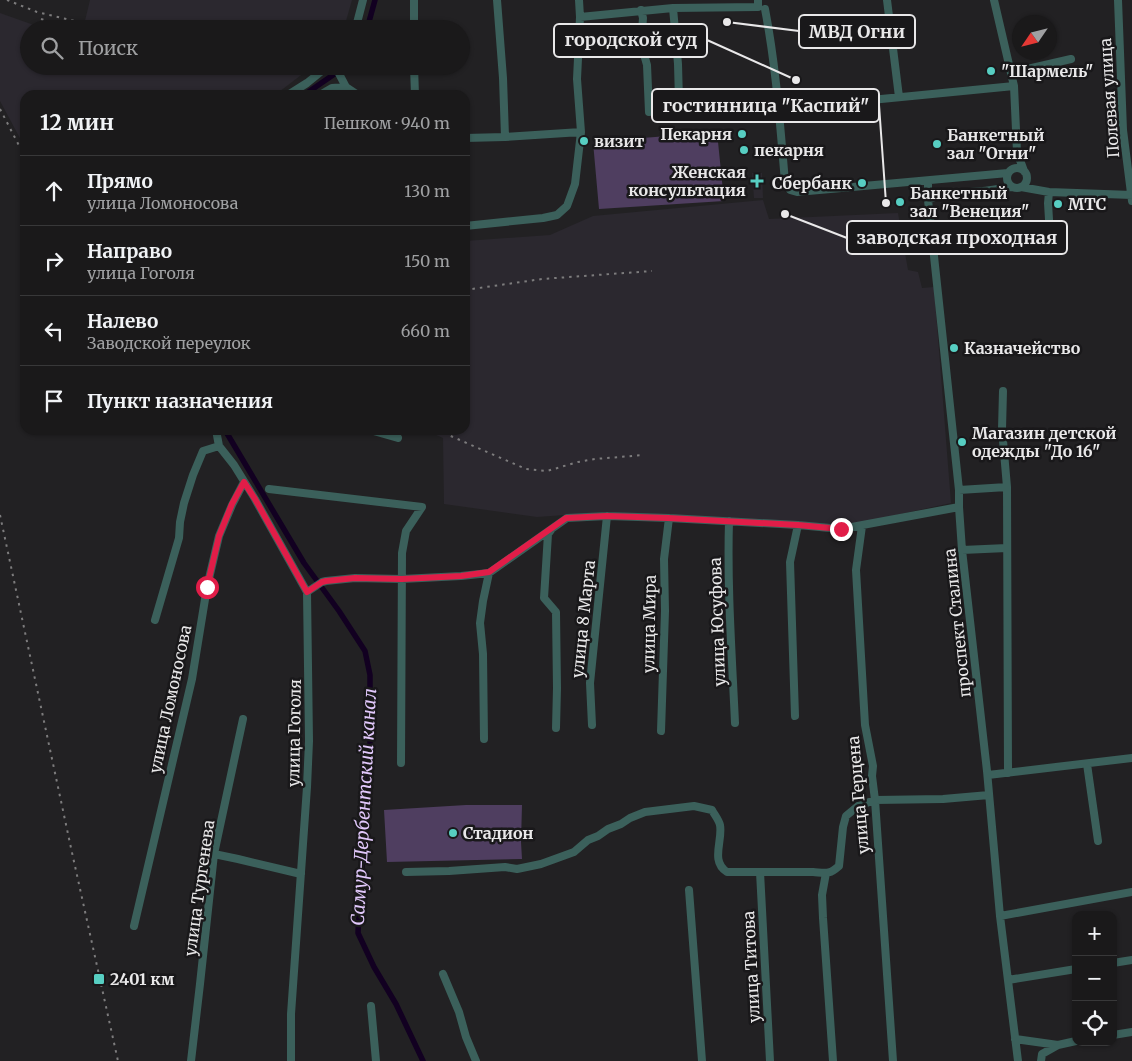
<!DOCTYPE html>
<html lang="ru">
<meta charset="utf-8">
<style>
body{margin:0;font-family:Merriweather,serif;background:#272627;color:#f1f3f6}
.controls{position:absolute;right:15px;bottom:15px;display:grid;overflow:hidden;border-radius:10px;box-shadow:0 1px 4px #0004}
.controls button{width:45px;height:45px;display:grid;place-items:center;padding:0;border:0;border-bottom:1px solid #383839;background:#1a191a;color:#f1f3f6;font:25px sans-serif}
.compass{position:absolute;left:1012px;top:15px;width:45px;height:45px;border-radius:50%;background:#1a191a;box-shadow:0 1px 4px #0004;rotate:235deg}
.stop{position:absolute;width:15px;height:15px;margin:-11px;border:4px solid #e11d48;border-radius:50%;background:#fff}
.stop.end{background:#e11d48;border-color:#fff;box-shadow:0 1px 5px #0008}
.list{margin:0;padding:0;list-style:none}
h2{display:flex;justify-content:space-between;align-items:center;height:65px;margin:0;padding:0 20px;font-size:21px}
h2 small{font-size:16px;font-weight:400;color:#9fa0a2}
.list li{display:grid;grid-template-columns:32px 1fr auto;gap:15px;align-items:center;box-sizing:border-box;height:70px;padding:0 20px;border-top:1px solid #383839}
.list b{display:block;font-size:19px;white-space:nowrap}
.list p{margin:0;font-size:16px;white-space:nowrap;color:#9fa0a2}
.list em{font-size:16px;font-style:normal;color:#9fa0a2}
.icon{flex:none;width:28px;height:28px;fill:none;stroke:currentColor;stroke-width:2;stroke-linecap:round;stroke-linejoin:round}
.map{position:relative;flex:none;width:1132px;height:1061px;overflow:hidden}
.search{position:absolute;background:#1a191a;box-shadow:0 1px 4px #0004;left:20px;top:20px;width:450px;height:55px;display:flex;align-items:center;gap:12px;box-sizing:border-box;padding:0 18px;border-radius:28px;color:#9fa0a2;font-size:19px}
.panel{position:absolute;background:#1a191a;box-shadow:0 1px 4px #0004;left:20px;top:90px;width:450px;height:345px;border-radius:15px}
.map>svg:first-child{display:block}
.built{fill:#2b282f}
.green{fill:#4f3e60}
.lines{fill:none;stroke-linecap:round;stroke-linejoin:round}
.canal{stroke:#120021;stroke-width:5.5}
.minor{stroke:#3b605b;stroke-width:8}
.rail{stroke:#7d7c7d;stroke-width:2;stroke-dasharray:2.5 5;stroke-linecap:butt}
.route{stroke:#e11d48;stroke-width:6}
.poi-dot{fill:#57cec2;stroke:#19181a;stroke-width:2}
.labels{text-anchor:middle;stroke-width:5;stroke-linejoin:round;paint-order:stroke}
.poi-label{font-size:16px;font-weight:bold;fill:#e9e8e9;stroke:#19181a;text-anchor:start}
.street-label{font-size:16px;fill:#e9e8e9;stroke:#19181a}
.water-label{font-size:18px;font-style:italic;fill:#e1c8fb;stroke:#19181a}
.leader{fill:none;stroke:#e9e8e9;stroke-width:2}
.callout-dot{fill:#e9e8e9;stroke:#19181a;stroke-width:2}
.callout{fill:#19181a;stroke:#e9e8e9;stroke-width:2}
.callout-label{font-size:18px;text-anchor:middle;font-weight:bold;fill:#e9e8e9}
</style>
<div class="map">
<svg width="1132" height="1061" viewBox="0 0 1132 1061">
<rect width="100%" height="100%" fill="#222123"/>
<!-- built -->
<path class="built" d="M90,0H352L346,21L340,29H83Z
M0,13L45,29H29V66H311L309,69L275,95H25V143L22,142L0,101Z
M752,173H762L763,198H754Z
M763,200L769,219L898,213L908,270L918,272L922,288L934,287L951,503L846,526L607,512L537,517L444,504L443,438L425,430H465V241L550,235L593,216Z"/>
<!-- green -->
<path class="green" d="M717,132L724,201L599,209L593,142Z
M466,805H522L521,842L522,859L387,862L384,810Z"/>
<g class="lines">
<!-- canal -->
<path class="canal" d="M367,29L375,0
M304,95L346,66
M225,430L304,563L339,611L365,651L370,675V766L360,892L358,933L374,967L396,1004L423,1061"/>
<!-- minor -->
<path class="minor" d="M414,0V29
M497,0L503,78L505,137
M887,0L899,97
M994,0L1014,86L1017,152L1024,171
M1118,0L1123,130L1132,201
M673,8L678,64L679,101
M765,9C776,66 780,124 785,182L790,190L797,192L1008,173
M641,10L643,18L641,44L647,65L649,112
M580,17L673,8L758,7V0
M354,29L357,23L363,0
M335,66L346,87L358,95
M414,66L415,95
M1012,78L1023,70L1071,59
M288,95L307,83L328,66
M320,95L332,88L346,87L344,95
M779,109L1014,86
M465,138L505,137L581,132
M1007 178a10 10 0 1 1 20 0a10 10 0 1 1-20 0Z
M928,181V200L959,490V507L962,550L987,771L1000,916L1018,1061
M1021,187L1049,192L1132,195
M1049,192L1048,203L1050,236
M928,200C945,191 964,193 983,191C993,190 1002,188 1012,187
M465,226L543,218L557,215L567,206L575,184L581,132L577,79L580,17L579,0
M1003,391L1002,429L1007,487L1008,773
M216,430L219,446L234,465L255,499L307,592L309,741L307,787L291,1014V1061
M370,430L398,438
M269,489L422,507L406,531L402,553L401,763
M959,490L1007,487
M729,521C727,588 732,656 735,723
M862,526L856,570L865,725L873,766L872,776L875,800L893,1061
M551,530L548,534L544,598L556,612L557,688L556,728
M962,550L1007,548
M307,592L322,582L326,581L355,578L402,579L461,576L489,573L567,518L607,516L669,518L798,525L841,529L959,507
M155,620L179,538L180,522L184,503L193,475L203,451L219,446
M795,716L790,562L798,525
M592,725L590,683L607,516
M661,731L665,611L664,559L669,518
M484,739L483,654L480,623L483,601L489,573
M1087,764L1098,841
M987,771L988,775L1132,758
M214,854L238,859L301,874
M406,872L449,871L505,867L517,869L541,864L574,852L588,840L598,836L608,829L621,824L630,818L645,812L694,806L712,810C714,814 719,820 720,825C723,841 710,861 727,872H813C826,873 829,875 839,866L843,827L846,816L858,806L875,800L943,799L989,795
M760,872L770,1061
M826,873L822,895L823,918L833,1061
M689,890L702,1061
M1000,916L1132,892
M134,926L192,679L207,587L219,536L232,505L244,482
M1113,963L1132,960
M443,974L459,1012L466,1037L476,1061
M1008,980L1076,969
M371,1006L376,1061
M1113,1035L1132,1032
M1015,1039L1058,1045
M191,1061L200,984L214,854L243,719
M1041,1061L1042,1054L1058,1045L1076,1041"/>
<!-- rail -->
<path class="rail" d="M7,0L37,12L108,29
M41,19L75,29
M249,66L264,69
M0,109L25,157
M465,290L542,279L652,271
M437,430L526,469L547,471L578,462L595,459L644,455
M0,515L71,848L118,1061"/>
</g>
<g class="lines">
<!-- route -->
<path class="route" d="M207,587L219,536L232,504L244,482L255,499L307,592L322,582L326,581L355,578L402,579L461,576L489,572L566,518L607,516L668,518L798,525L841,529"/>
</g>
<!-- markers -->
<g class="poi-dot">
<circle cx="991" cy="71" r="5"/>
<circle cx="742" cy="134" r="5"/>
<circle cx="584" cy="141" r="5"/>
<circle cx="937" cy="144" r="5"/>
<circle cx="744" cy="150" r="5"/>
<path d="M754.5 173.5h5v5h5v5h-5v5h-5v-5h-5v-5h5z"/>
<circle cx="862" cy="183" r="5"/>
<circle cx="900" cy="202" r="5"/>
<circle cx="1058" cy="204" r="5"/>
<circle cx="954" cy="348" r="5"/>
<circle cx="962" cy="442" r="5"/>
<circle cx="453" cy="833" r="5"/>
<rect x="93" y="973" width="12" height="12" rx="2.5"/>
</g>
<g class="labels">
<!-- poi labels -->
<g class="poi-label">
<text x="1001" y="77">"Шармель"</text>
<text x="732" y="140" text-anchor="end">Пекарня</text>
<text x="947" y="141">Банкетный<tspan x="947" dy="18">зал "Огни"</tspan></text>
<text x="594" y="147">визит</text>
<text x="754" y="156">пекарня</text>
<text x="746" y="178" text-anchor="end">Женская<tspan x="746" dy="18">консультация</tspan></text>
<text x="852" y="189" text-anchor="end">Сбербанк</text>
<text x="910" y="199">Банкетный<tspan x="910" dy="18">зал "Венеция"</tspan></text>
<text x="1068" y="210">МТС</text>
<text x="964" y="354">Казначейство</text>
<text x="972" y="439">Магазин детской<tspan x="972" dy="18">одежды "До 16"</tspan></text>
<text x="463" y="839">Стадион</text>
<text x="110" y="985">2401 км</text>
</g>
<!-- street labels -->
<g class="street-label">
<text transform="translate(1109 98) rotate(-94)" y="6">Полевая улица</text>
<text transform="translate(583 619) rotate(-84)" y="6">улица 8 Марта</text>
<text transform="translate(717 622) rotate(-92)" y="6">улица Юсуфова</text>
<text transform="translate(957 623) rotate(-96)" y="6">проспект Сталина</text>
<text transform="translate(649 624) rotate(-89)" y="6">улица Мира</text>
<text transform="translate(170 699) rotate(-78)" y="6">улица Ломоносова</text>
<text transform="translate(294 733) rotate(-89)" y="6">улица Гоголя</text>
<text transform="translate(858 795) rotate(-95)" y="6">улица Герцена</text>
<text transform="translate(199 888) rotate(-82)" y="6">улица Тургенева</text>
<text transform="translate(751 967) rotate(-93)" y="6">улица Титова</text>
</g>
<!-- water labels -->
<g class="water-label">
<text transform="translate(364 807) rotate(-87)" y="6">Самур-Дербентский канал</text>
</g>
</g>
<!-- callouts -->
<path class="leader" d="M727 22L799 31M796 80L707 40M886 203L879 105M785 214L847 238"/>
<g class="callout-dot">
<circle cx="727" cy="22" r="5"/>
<circle cx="796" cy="80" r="5"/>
<circle cx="886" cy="203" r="5"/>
<circle cx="785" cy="214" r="5"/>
</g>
<g class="callout">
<rect x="799" y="15" width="116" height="33" rx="5"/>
<rect x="554" y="24" width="153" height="33" rx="5"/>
<rect x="652" y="89" width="227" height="33" rx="5"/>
<rect x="847" y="221" width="220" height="33" rx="5"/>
</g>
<g class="callout-label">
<text x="857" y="38">МВД Огни</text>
<text x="631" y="46">городской суд</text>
<text x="766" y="112">гостинница "Каспий"</text>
<text x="957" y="244">заводская проходная</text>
</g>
</svg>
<div class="controls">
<button>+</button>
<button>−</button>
<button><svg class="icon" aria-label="locate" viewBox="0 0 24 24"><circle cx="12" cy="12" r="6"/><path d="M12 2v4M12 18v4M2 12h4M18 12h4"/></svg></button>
</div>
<svg class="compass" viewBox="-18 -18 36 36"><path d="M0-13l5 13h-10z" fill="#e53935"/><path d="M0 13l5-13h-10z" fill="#9fa0a2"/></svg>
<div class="stop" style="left:207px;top:587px"></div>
<div class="stop end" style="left:841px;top:529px"></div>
<div class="search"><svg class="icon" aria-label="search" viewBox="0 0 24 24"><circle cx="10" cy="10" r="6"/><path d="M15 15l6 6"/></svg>Поиск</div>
<section class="panel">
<h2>12 мин<small>Пешком · 940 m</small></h2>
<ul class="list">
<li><svg class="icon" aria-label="ahead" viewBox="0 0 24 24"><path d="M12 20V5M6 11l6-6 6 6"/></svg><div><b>Прямо</b><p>улица Ломоносова</p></div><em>130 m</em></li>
<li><svg class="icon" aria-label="right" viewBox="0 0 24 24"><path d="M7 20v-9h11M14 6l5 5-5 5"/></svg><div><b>Направо</b><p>улица Гоголя</p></div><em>150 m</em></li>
<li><svg class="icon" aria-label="left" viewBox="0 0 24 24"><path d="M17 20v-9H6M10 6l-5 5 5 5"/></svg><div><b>Налево</b><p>Заводской переулок</p></div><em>660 m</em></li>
<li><svg class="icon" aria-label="arrive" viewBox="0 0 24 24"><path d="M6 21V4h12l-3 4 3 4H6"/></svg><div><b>Пункт назначения</b></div></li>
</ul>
</section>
</div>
